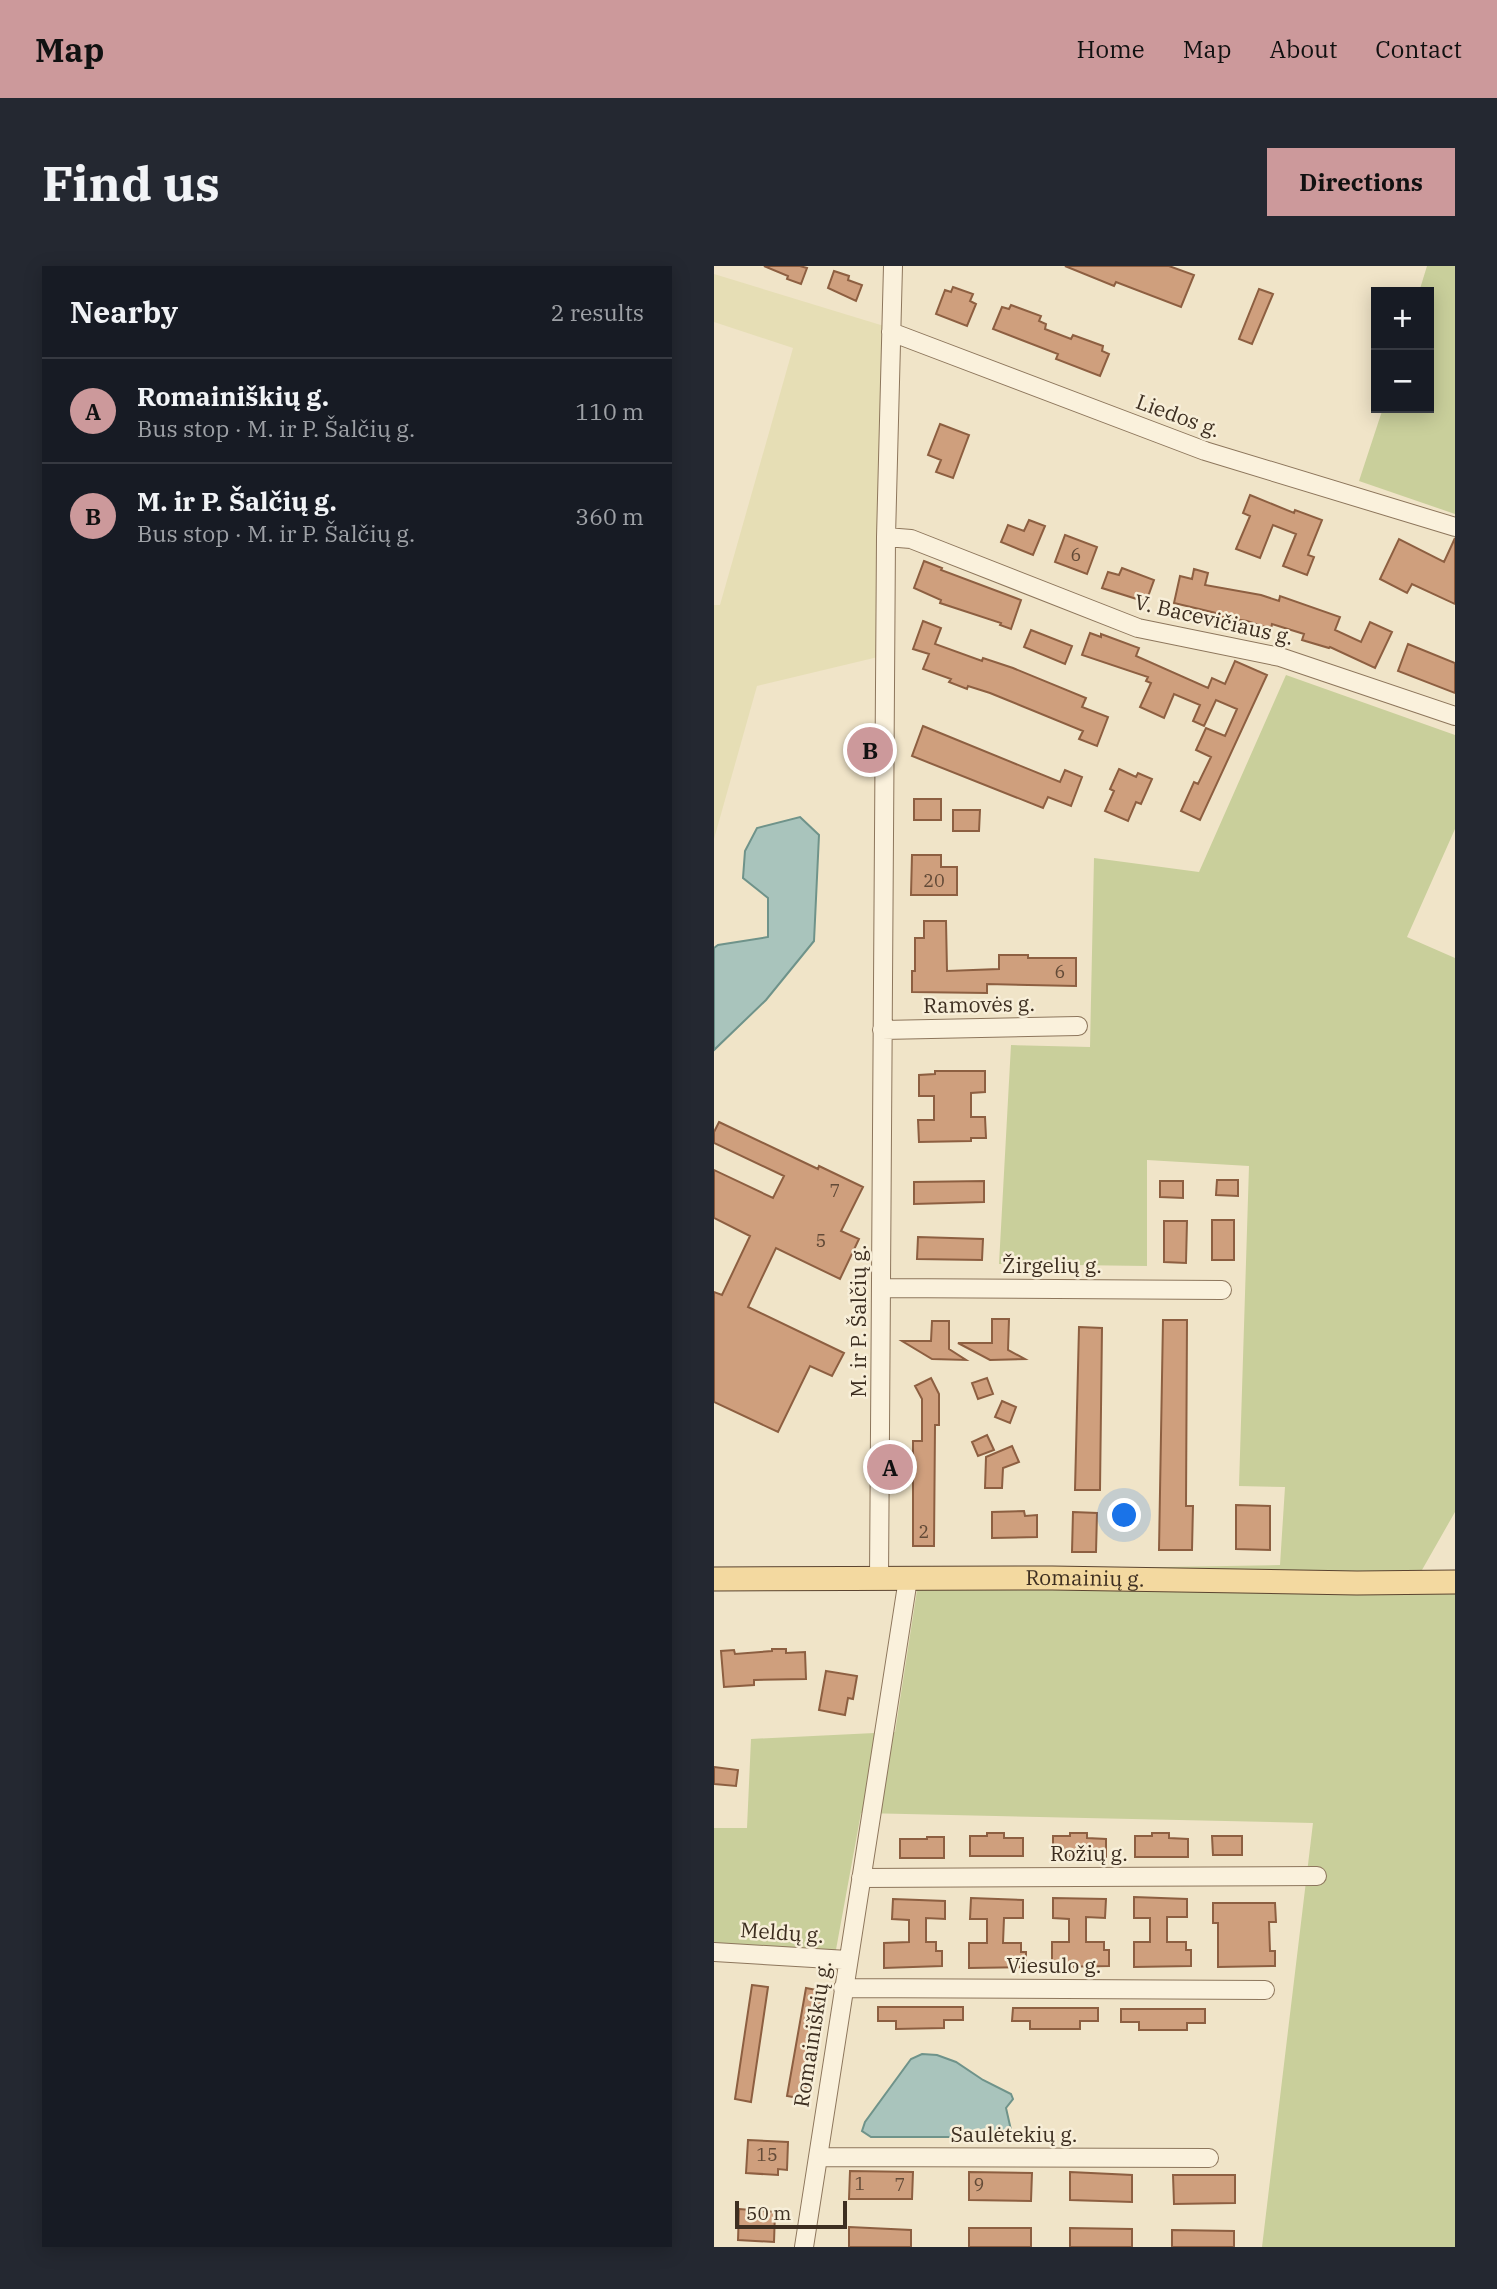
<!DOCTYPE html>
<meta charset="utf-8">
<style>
body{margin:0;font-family:"IBM Plex Serif",serif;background:#242831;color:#f1f3f6}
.controls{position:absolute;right:21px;top:21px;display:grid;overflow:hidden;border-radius:0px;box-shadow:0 4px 18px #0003}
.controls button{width:63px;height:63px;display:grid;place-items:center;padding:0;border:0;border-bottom:2px solid #363941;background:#171b24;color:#f1f3f6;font:35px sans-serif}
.scale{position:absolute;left:21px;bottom:18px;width:112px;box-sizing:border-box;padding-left:7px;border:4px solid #3d2e20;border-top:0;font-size:19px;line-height:24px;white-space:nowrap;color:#3d2e20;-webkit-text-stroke:5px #f7eed8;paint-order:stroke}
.you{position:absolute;left:411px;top:1250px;width:24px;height:24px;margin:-18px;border:5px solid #fff;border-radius:50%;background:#1a73e8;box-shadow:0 0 0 10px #1a73e833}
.badge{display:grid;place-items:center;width:46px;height:46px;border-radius:50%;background:#cc999b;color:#111;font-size:23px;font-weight:700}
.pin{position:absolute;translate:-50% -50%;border:4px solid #fff;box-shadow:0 2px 7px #0006}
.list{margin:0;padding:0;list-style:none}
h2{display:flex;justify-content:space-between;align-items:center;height:91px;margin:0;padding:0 28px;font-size:30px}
h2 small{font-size:23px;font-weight:400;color:#9ea1a6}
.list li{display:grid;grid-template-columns:46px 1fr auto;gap:21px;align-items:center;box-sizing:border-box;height:105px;padding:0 28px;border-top:2px solid #363941}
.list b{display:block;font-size:26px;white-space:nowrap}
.list p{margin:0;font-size:23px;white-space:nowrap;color:#9ea1a6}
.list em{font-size:23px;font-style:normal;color:#9ea1a6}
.map{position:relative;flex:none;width:741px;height:1981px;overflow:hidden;border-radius:0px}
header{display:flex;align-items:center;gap:42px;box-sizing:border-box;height:98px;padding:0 35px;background:#cc999b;color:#111}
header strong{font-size:33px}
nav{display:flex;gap:38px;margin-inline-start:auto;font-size:24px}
.intro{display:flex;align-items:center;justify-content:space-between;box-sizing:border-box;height:168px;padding:0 42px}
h1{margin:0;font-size:49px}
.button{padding:18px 32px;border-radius:0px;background:#cc999b;color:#111;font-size:24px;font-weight:700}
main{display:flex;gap:42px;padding:0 42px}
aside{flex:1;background:#171b24;border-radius:0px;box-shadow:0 4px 18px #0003}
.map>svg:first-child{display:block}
.farmland{fill:#e6deb5}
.green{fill:#c9cf9b}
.water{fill:#a9c4bc;stroke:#6f938a;stroke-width:2}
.building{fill:#cf9f7d;stroke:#8d5f41;stroke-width:2}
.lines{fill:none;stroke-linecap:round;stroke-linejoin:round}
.minor-casing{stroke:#8d765c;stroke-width:20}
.major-casing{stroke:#5b4430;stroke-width:25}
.minor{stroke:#faf1dc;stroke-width:18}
.major{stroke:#f3d9a0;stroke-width:23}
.labels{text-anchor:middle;stroke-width:5;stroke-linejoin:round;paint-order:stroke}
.number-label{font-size:18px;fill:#624a37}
.street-label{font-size:21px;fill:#3d2e20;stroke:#f7eed8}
</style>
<header>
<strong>Map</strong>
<nav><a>Home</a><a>Map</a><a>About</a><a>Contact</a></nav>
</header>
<div class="intro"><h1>Find us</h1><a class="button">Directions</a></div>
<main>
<aside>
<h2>Nearby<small>2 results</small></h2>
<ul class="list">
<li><span class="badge">A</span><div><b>Romainiškių g.</b><p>Bus stop · M. ir P. Šalčių g.</p></div><em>110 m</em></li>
<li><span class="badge">B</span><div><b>M. ir P. Šalčių g.</b><p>Bus stop · M. ir P. Šalčių g.</p></div><em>360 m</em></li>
</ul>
</aside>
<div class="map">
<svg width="741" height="1981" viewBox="0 0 741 1981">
<rect width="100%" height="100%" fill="#f0e4c8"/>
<!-- farmland -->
<path class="farmland" d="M0,8L170,60L164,391L43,420L0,573V339H6L79,82L0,56Z"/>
<!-- green -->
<path class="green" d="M713,0H741V248L645,215L669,142H715V26H705Z
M572,409L741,469V563L693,671L741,692V1246L704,1311L741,1312V1981H548L599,1557L147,1547L121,1689L0,1681V1562H33L37,1473L181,1466L206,1305L566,1299L571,1221L525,1220L535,900L433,894V1000L285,998L297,779L376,781L380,592L485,606Z"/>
<!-- water -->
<path class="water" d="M86,551L105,569L100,675L52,734L0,784V682L4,679L54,671V632L29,612L31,585L43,562Z
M208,1788L223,1789L242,1796L269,1814L297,1828L299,1833L292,1842L297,1864L290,1871H157L148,1865L151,1856L197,1793Z"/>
<!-- building -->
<path class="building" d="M50,0H86L93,2L87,18L73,13L74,10Z
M351,0H455L480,9L467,41L402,16L400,20Z
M120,5L135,10L134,14L148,19L142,35L114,22Z
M239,21L259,28L256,35L262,38L253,60L222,48L231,24L237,26Z
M545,23L559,28L538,78L525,73Z
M297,39L327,50L325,55L332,58L331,63L357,73L359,69L389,80L388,85L395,88L386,110L342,93L344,88L279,63L288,41L295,43Z
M226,158L255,169L239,212L222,206L227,194L214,189Z
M536,229L580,247L581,244L608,254L594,289L600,291L593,309L569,300L582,268L559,259L546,292L522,283L536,250L529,247Z
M315,254L331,260L319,289L287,276L294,259L310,265Z
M351,269L383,281L373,308L341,296Z
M741,272V338L698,318L693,327L666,313L685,273L730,296Z
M210,295L228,302L227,304L307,334L297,363L286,359L287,357L226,337L227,334L200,322Z
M408,302L440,314L432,336L388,322L394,306L405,309Z
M480,303L494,307L491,319L547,329L565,335L566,330L626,351L621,364L647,376L656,356L678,366L661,402L616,381L615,382L588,374L590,368L558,358L557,363L533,355L501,350L502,347L460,337L466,310L478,313Z
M209,355L227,362L221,378L268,395L269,392L299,402L372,432L368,441L394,451L383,480L365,473L369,465L276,427L254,420L253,423L235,416L237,413L209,403L215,388L199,383Z
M317,364L358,380L351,398L310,381Z
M376,367L387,371V368L425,382L422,390L494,422L498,412L511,418L521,395L553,409L486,554L467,545L480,516L484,518L497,491L482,484L492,462L511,470L523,443L502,434L490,460L479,455L486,439L460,428L450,452L426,441L437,417L432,415L434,411L368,389Z
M694,378L741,397V427L684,405Z
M209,460L346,516L351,504L368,511L357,540L334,531L329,542L198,490Z
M405,503L422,511L424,507L438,513L427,538L422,536L414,555L391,545L400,525L396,523Z
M200,533H227V554H200Z
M239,544H266L265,565H239Z
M198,589H227V601H243V629H197Z
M210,655H232L233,705L285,703V689H314V692H362V720L273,718V727L198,726V705H201V672H210Z
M221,805H271V826L257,827V851H271L272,872H257V875L205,876L204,854H220V830H205V809L221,808Z
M5,856L104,903L105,900L149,921L127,965L145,973L126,1013L62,982L34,1041L130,1087L118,1110L96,1100L64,1166L0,1136V1026L8,1029L36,970L0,952V904L59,932L70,910L0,877V866Z
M503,914H524V930L502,929Z
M270,915V936L200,938V916Z
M446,915H469V932L446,931Z
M498,954H520V994H498Z
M450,955H473L472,997L450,996Z
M204,971L269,973L268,994L203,993Z
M278,1053H295L294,1084L311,1093L276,1094L244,1077H278Z
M449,1054H473L472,1240H479L478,1284H445Z
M218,1055H235V1083L252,1094L218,1093L188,1075H217Z
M365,1061L388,1062L386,1224H361Z
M217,1112L225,1128V1159H221L220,1280H199V1175H208V1133L201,1120Z
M273,1112L279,1128L264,1133L258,1117Z
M288,1135L302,1141L296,1157L281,1151Z
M273,1169L280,1184L264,1190L258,1176Z
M298,1180L305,1196L289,1202L288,1222H271L272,1191Z
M522,1239L556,1240V1284L522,1283Z
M310,1245L311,1250L323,1249V1271L278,1272V1246Z
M359,1246L383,1247L382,1286H358Z
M58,1383H72V1387L91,1386L92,1413L40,1414V1419L10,1421L7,1385L20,1384L21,1388L58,1385Z
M112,1405L143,1410L139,1433L134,1432L131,1449L105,1444Z
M0,1501L24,1504L22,1520L0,1518Z
M273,1567H290V1572H309V1590H256V1570H273Z
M356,1567H373V1572L392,1573V1591L339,1590V1570H356Z
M438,1567H455V1572L474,1573V1591H421V1570H438Z
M498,1570H528V1589H499Z
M213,1571H230V1592H186V1573H213Z
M420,1631L473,1633V1651H453V1676H472V1684H477V1700L420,1701V1676H436V1652H420Z
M257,1632L309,1634V1652H290L289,1677H307V1686H312V1701L255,1702V1677H273V1653H256Z
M339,1632L392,1633L391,1652L372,1651V1676H390V1684H395V1700L338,1701V1676H355V1653L339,1652Z
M179,1633L231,1635V1653L212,1652V1676H222V1685H228V1700L170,1702V1677L195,1676V1654L178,1653Z
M499,1637H561L562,1656H555L556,1685H561V1700L504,1701V1657H499Z
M38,1719L54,1721L37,1836L21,1833Z
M92,1722L108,1725L90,1833L73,1830Z
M164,1741H249V1754H230V1762L182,1763V1755H164Z
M299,1742H384V1755H366V1763H316V1755H298Z
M407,1743H491V1757H473V1764H425V1756H407Z
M34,1874L74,1876L73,1904L64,1903V1909L32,1907Z
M136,1905L199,1906L198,1933H135Z
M255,1906L318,1907L317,1935L255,1934Z
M356,1906L418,1909V1936L356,1934Z
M459,1909H521V1937L460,1938Z
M25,1943L61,1946L60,1976L24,1974Z
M135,1961L197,1964V1981H135Z
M255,1962H317V1981H255Z
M356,1962L418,1963V1981H356Z
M458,1964L520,1965V1981H458Z"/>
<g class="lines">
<defs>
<path id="minor" d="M177,66L491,185L741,261
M172,271L197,273L424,362L566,391L741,450
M168,764L364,760
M169,1022L508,1024
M165,1313L172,271L179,0
M147,1612L603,1610
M0,1686L133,1694
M129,1722L551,1724
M104,1891L495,1892
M90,1981L194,1313"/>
<g id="major">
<path id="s1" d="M0,1313L338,1312L643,1317L741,1316"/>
</g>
</defs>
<!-- minor casing -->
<use href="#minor" class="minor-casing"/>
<!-- major casing -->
<use href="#major" class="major-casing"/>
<!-- minor -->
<use href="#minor" class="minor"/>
<!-- major -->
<use href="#major" class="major"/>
</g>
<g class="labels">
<!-- number labels -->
<g class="number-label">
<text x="362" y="295">6</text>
<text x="220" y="621">20</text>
<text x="346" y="712">6</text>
<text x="121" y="931">7</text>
<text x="107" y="981">5</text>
<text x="210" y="1272">2</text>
<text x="53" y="1895">15</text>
<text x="146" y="1924">1</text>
<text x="186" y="1925">7</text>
<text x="265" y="1925">9</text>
</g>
<!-- street labels -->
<g class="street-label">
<text transform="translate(464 150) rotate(20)" y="7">Liedos g.</text>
<text transform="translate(500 354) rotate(13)" y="7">V. Bacevičiaus g.</text>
<text transform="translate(265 739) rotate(-1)" y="7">Ramovės g.</text>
<text x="338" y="1007">Žirgelių g.</text>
<text transform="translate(145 1055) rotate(-90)" y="7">M. ir P. Šalčių g.</text>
<text dy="7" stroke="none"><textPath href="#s1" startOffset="371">Romainių g.</textPath></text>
<text x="375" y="1595">Rožių g.</text>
<text transform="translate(68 1667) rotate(4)" y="7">Meldų g.</text>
<text x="340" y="1707">Viesulo g.</text>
<text transform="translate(99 1768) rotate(-81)" y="7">Romainiškių g.</text>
<text x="300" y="1876">Saulėtekių g.</text>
</g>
</g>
</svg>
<div class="controls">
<button>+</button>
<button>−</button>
</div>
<div class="scale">50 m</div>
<div class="you"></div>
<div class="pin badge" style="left:176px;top:1201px">A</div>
<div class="pin badge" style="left:156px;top:484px">B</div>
</div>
</main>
